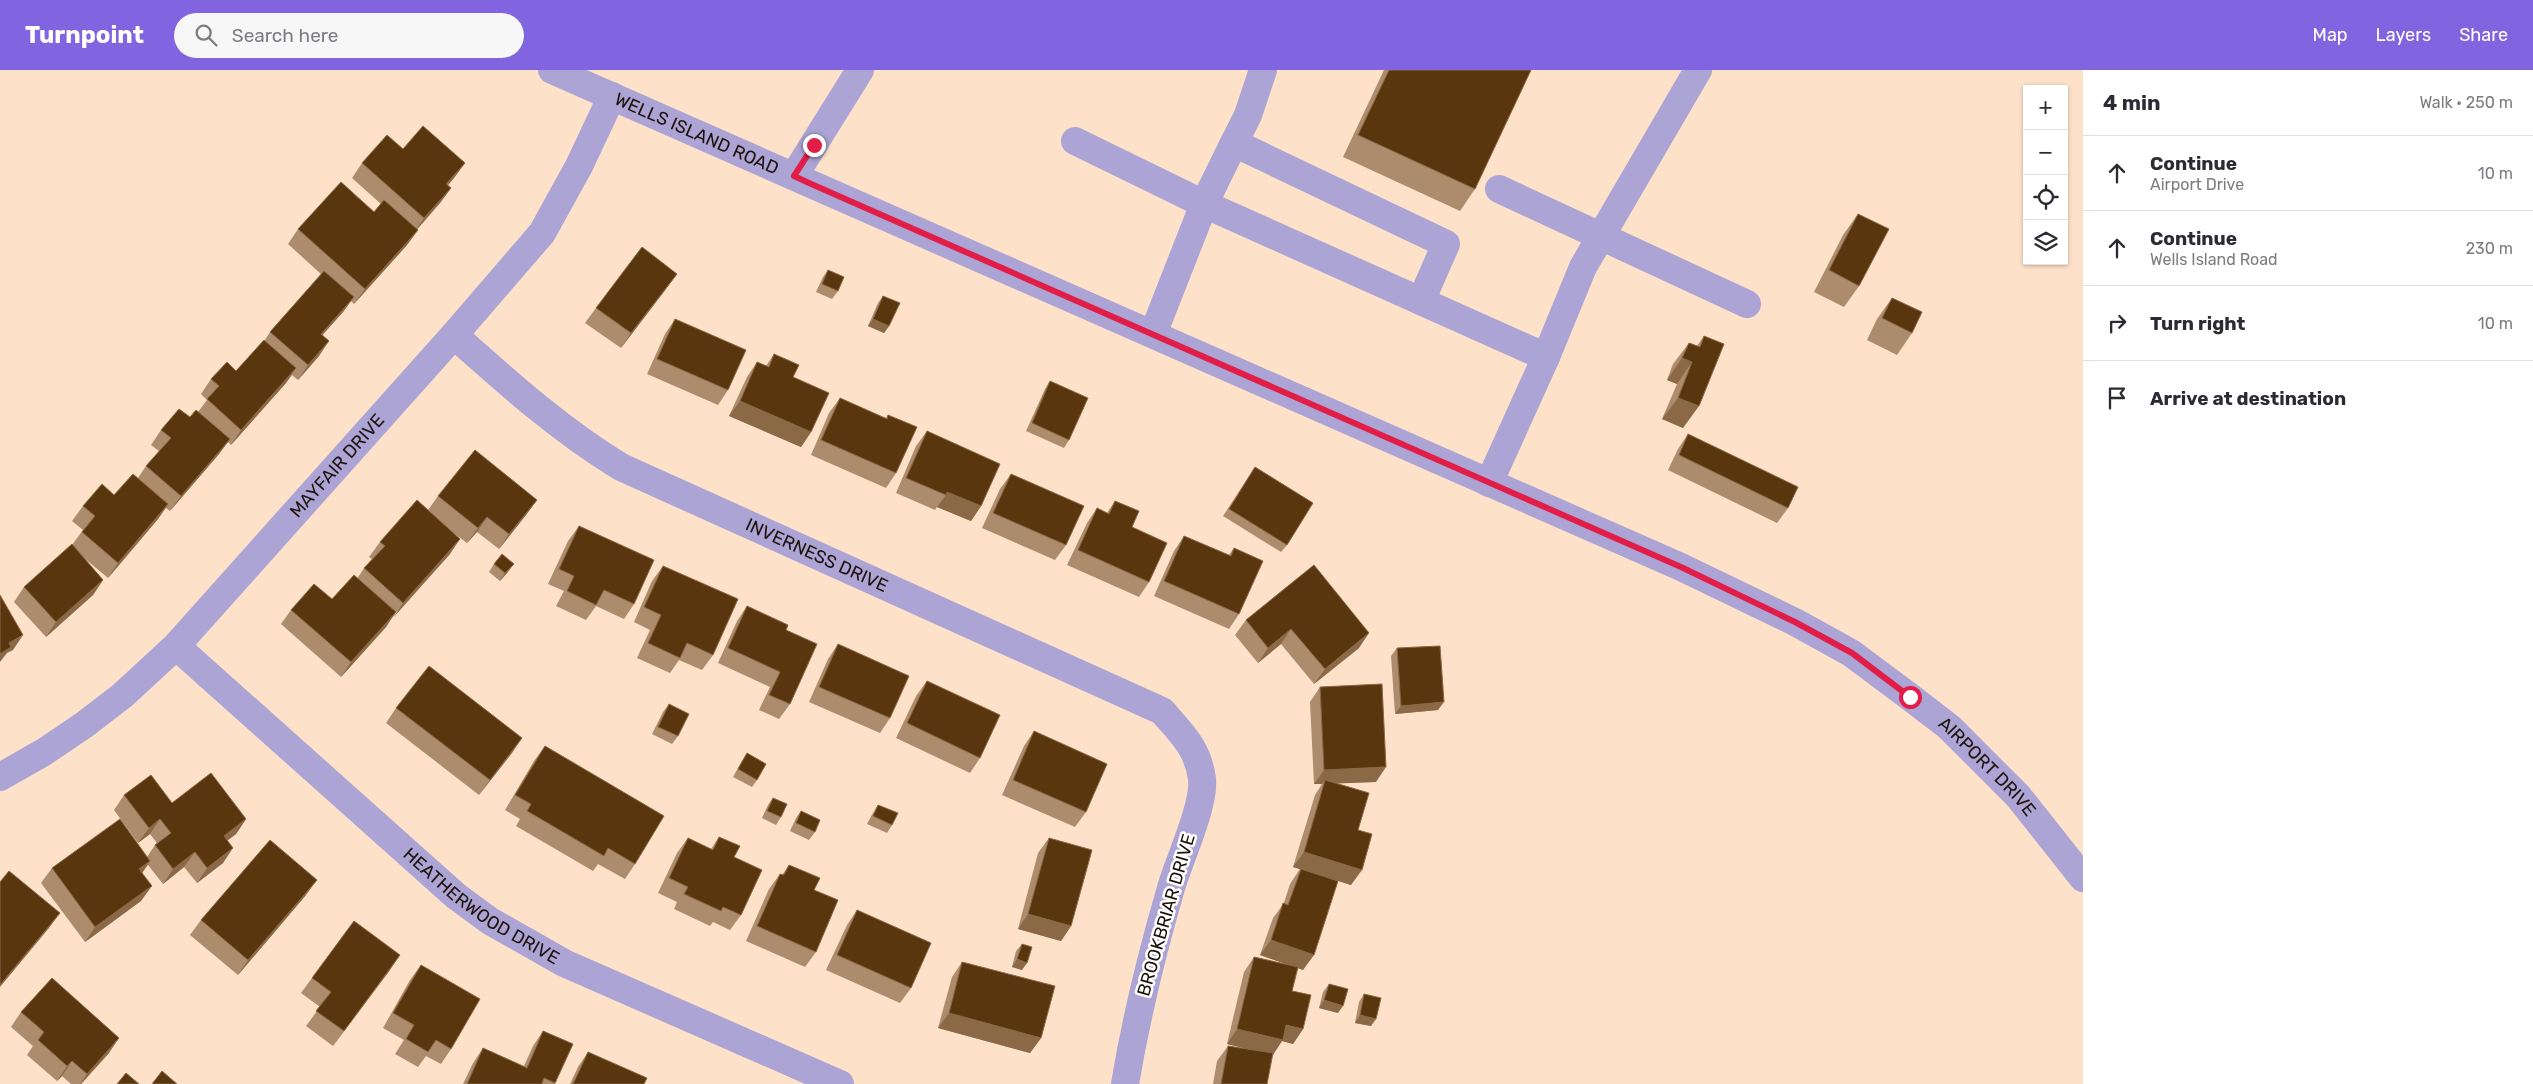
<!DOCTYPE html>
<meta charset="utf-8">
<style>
body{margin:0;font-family:Rubik,sans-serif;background:#f7f7f7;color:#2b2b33}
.controls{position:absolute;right:15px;top:15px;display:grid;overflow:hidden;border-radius:0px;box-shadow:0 1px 4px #0004}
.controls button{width:45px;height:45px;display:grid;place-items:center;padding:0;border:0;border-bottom:1px solid #e1e1e2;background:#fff;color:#2b2b33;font:25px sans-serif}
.stop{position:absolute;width:15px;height:15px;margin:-11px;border:4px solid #e11d48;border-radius:50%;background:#fff}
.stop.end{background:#e11d48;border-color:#fff;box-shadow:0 1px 5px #0008}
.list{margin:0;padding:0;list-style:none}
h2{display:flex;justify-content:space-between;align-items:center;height:65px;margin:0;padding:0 20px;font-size:21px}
h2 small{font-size:16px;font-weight:400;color:#7c7c81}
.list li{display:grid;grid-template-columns:32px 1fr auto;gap:15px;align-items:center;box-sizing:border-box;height:75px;padding:0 20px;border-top:1px solid #e1e1e2}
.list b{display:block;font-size:19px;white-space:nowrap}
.list p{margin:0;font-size:16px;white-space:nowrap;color:#7c7c81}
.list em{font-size:16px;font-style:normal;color:#7c7c81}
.icon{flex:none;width:28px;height:28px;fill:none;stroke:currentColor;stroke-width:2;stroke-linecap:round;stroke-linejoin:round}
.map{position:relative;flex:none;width:2083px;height:1014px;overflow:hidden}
header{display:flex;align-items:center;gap:30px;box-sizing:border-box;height:70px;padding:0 25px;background:#8165e0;color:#fff}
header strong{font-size:24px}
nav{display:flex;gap:28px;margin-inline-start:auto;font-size:18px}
.search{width:350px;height:45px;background:#f7f7f7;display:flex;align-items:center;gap:12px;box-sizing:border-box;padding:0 18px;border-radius:28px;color:#7c7c81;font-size:19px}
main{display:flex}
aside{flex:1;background:#fff}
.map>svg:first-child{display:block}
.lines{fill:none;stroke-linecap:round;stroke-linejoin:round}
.minor{stroke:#aba4d4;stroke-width:28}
.wall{fill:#ac8c6c}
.shaded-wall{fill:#8b6947}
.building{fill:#5a360f;stroke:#8b6947}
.route{stroke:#e11d48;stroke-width:6}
.labels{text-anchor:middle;stroke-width:5;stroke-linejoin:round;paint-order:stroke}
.street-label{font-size:18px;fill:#1d130b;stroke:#fff}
</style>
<header>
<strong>Turnpoint</strong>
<div class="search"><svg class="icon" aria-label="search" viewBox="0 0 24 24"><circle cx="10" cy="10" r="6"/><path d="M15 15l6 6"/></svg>Search here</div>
<nav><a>Map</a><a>Layers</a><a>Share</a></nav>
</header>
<main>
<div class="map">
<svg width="2083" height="1014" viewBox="0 0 2083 1014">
<rect width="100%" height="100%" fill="#fde1c9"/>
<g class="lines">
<!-- minor -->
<g class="minor">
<path id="s1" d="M552,0L1681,497L1795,552L1851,583L1910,627L1949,657L2018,726L2083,808"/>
<path d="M1075,71L1204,134L1546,287L1489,413"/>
<path d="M1234,73L1248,45L1263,0"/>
<path d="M794,106L860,0"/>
<path d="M1499,119L1747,234"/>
<path d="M1153,264L1204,134L1234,73L1446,174L1421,231"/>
<path id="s2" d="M454,265C508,313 560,360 621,397L1162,641C1182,664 1198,678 1202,709C1205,735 1179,790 1171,818C1152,883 1136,948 1125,1014"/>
<path d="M1546,287L1583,197L1698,0"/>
<path id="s3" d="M176,576L456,826L490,851L564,893L840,1014"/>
<path id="s4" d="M0,707L44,682L84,655L123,625L176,576L454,265L542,163L579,96L612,26"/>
</g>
</g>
<!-- wall -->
<path class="wall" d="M1384,0H1531L1475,119L1460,141L1343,87Z
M403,79L465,93L454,108L448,115L451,118L440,133L417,159L418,160L407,175L354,234L351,231L343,242L322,265L319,286L298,310L292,305L286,313L231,375L228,372L219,384L170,441L166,438L158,449L108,508L83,487L103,510L93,525L46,567L14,532L24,517L72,475L83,460L72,451L83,436L114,425L138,408L146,396L159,381L151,375L161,360L190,347L198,342L207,330L201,324L211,309L236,301L265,270L270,262L321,204L288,174L298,159L374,142L381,134L352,108L362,93Z
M1858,144L1859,216L1844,237L1814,222L1843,165Z
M828,200L838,221L832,229L816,222L823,207Z
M666,219L621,278L585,253L596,238Z
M883,226L889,256L884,263L868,256L878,233Z
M1892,228L1912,263L1897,285L1867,270L1877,249Z
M675,249L728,320L718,335L647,304L665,264Z
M1704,266L1683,358L1662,349L1677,314L1667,310L1673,294L1689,273L1697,276Z
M774,284L793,307L811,362L801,377L729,346L747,307L757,292L766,296Z
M1050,311L1069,370L1064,378L1026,361L1045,319Z
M840,328L886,348L888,345L896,403L886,418L811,385L829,343Z
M927,361L981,436L971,451L937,437L935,440L896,423L916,376Z
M1688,364L1788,438L1777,453L1668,400L1678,379Z
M1255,397L1287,475L1281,482L1223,446Z
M1011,404L1066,475L1055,490L982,458L1000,419Z
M438,426L537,430L526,445L499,479L477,462L467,473L455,464L450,484L392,547L386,557L341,607L281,554L291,540L332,529L357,509L364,498L372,489L369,487L380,472L428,440Z
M1115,431L1132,457L1149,512L1139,527L1067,495L1087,453L1097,438L1107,443Z
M579,456L634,534L624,549L596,536L586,550L556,536L564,521L548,514L568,471Z
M1184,466L1229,485L1234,478L1239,544L1229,559L1154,526L1174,481Z
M494,494L508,502L500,511L489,502Z
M1314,495L1359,578L1314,614L1281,574L1258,593L1235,565L1246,550Z
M663,496L713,585L702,600L679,590L670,603L637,588L650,560L634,552L652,511Z
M747,536L786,560L790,634L779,649L759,640L770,617L718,593L737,551Z
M838,574L890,648L880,663L809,632L828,589Z
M1397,578L1438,640L1395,644L1391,586Z
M927,611L980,688L970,703L896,668L916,626Z
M1320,617L1376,712L1337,713L1358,760L1351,815L1333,809L1303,900L1298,898L1292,921L1303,959L1293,974L1282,971L1272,985L1267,1014H1213L1217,991L1228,976L1247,979L1227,974L1244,902L1254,887L1286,894L1260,885L1273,848L1284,833L1290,814L1300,799L1293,797L1315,725L1322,714H1314L1310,632Z
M669,634L678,666L672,674L652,664L663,642Z
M396,638L512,683L479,725L386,653Z
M1034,661L1086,742L1075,757L1002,725L1024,676Z
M545,676L635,794L625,809L598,794L593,801L516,756L520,749L505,740L534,691Z
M747,683L757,710L752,717L733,707L742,691Z
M124,725L172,733L246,749L236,764L227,770L223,793L197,813L184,797L163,814L148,795L142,803L141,831L85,872L41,813L52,798L147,787L155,775L157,773L150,764L138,773L114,740Z
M773,728L781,747L776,755L762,748L768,735Z
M878,735L892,755L887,763L867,754L873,743Z
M801,741L815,762L809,770L790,761L796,748Z
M719,767L734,787L741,845L730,860L713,852L710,856L674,839L677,832L658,823L677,783L688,768L711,779Z
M1049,768L1071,856L1061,871L1018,859L1038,783Z
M789,795L814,820L816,882L805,897L746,871L769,819L780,804L782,805Z
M306,825L238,905L190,865L201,850Z
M857,840L911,918L900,933L826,900L847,855Z
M1022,874V900L1012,897L1016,881Z
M962,892L1041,968L1030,983L938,958L952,907Z
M421,895L451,979L441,994L426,986L418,997L395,984L404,970L383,958L410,910Z
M390,900L333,976L306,956L320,937L301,923L312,908Z
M1329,914L1338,943L1319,938L1323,922Z
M1364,924L1371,956L1355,953L1359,932Z
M21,942L109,983L81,1014H71L62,1006L57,1011L27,985L33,976L11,957Z
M543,961L573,974L555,1014H463L473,993L483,978L524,996L533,976Z
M588,982L644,1014H570L578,997Z"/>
<!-- shaded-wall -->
<path class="shaded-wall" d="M465,93L454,108L436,129L446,114Z
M451,118L440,133L414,163L424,148Z
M418,160L407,175L354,234L365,219Z
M677,204L666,219L621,278L631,263Z
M354,227L343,242L310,279L321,264Z
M873,249L889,256L884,263L868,256Z
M329,271L319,286L298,310L308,295Z
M1682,288L1692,292L1677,314L1667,310Z
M296,298L286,313L231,375L241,360Z
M1678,328L1699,336L1683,358L1662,349Z
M740,331L811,362L801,377L729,346Z
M230,369L219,384L170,441L181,426Z
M947,422L981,436L971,451L937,437L946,425Z
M537,430L526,445L499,479L509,464Z
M168,434L158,449L108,508L118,493Z
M487,447L477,462L467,473L478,458Z
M460,469L450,484L393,548L403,533Z
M514,494L508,502L500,511L505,503Z
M103,510L93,525L46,567L56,552Z
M396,542L386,557L341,607L351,592Z
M1291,559L1281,574L1258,593L1268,578Z
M1369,563L1359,578L1314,614L1325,599Z
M23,565L13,580L7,583L0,592V584L9,573Z
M1444,632L1438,640L1395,644L1401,636Z
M522,668L512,683L479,725L490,710Z
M1386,697L1376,712L1324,714L1325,710L1322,714H1314L1324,700Z
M160,749L150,764L138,773L149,758Z
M246,749L236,764L214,781L224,766Z
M233,778L223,793L197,813L207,798Z
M195,782L184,797L163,814L173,799Z
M1304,782L1362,800L1351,815L1293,797Z
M150,791L140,806L139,799Z
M317,810L306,825L238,905L248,890Z
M152,816L141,831L85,872L95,857Z
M60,843L49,858L0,917V915Z
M1028,844L1071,856L1061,871L1018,859Z
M1271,870L1314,885L1303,900L1260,885Z
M400,885L390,900L333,976L344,961Z
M1017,889L1027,893L1022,900L1012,897Z
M1324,930L1343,936L1338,943L1319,938Z
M949,943L1041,968L1030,983L938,958Z
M1360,945L1376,949L1371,956L1355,953Z
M1286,955L1303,959L1293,974L1282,971L1273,985L1227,974L1237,959Z
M119,968L109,983L81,1014H80L87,1004Z
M72,991L62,1006L57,1011L67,996Z"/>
<!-- building -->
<path class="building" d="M1389,0H1531L1475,119L1358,65Z
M423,56L465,93L446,114L451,118L424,148L362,93L387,65L403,79Z
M341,112L374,142L384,130L418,160L365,219L298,159Z
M1858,144L1889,159L1859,216L1829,200Z
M642,177L677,204L631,263L596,238Z
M828,200L844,207L838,221L822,214Z
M324,201L354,227L321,264L329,271L308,295L270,262Z
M883,226L900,233L889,256L873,249Z
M1892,228L1922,242L1912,263L1882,248Z
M675,249L746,280L728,320L657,289Z
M1704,266L1724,274L1699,336L1678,328L1692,292L1682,288L1689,273L1700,277Z
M264,270L296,298L241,360L207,329L219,316L211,309L227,292L236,301Z
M774,284L799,295L793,307L829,323L811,362L740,331L757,292L769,297Z
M1050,311L1088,328L1069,370L1032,353Z
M840,328L887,349L888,345L917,357L896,403L821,370Z
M179,339L190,347L196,340L230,369L181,426L146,396L171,368L161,360Z
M927,361L1000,394L981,436L947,422L946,425L906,408Z
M1688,364L1798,417L1788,438L1679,385Z
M475,380L537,430L509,464L487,447L478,458L438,426Z
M1255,397L1313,433L1287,475L1229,439Z
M133,404L168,434L118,493L82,462L95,446L83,436L102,414L114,425Z
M1011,404L1084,436L1066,475L993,443Z
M417,430L460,469L403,533L364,498L385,476L380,472Z
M1115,431L1139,441L1132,457L1167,473L1149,512L1078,480L1097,438L1109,444Z
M579,456L654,490L634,534L604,520L596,535L567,521L574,506L559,499Z
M1184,466L1231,486L1234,478L1263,491L1239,544L1164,511Z
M72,474L103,510L56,552L24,517Z
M502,484L514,494L505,503L494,494Z
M1314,495L1369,563L1325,599L1291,559L1268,578L1246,550Z
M663,496L738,529L713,585L687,573L680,588L648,573L661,545L644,537Z
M354,505L396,542L351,592L291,540L314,514L332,529Z
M0,525L23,565L9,573L11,577L0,584Z
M747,536L788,555L786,560L817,574L790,634L769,625L780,602L728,578Z
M838,574L909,606L890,648L819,617Z
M1440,576L1444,632L1401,636L1397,578Z
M429,596L522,668L490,710L396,638Z
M927,611L1000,645L980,688L907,653Z
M1382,614L1386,697L1324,700L1320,617Z
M669,634L689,644L678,666L658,657Z
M1034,661L1107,694L1086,742L1013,710Z
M545,676L664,746L635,794L608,778L604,786L527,741L531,734L515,725Z
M747,683L766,694L757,710L738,699Z
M211,703L246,749L224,766L233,778L207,798L195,782L173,799L155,775L171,763L160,749L149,758L124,725L151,705L172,733Z
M1325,710L1369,723L1358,760L1372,764L1362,800L1304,782Z
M773,728L787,734L781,747L767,741Z
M878,735L898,743L892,755L873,746Z
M801,741L820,750L815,762L796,753Z
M120,749L150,791L139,799L152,816L95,857L52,798Z
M719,767L740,776L734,787L762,800L741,845L723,837L721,841L684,824L688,817L669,808L688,768L713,780Z
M1049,768L1092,780L1071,856L1028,844Z
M270,770L317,810L248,890L201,850Z
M789,795L820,808L814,820L838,830L816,882L757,856L780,804L784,805Z
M1301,799L1338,811L1314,885L1271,870L1283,833L1288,835Z
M9,801L60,843L0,915V812Z
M857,840L931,873L911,918L837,885Z
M354,851L400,885L344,961L316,941L331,922L312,908Z
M1022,874L1032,877L1027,893L1017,889Z
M1254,887L1298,897L1292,921L1311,925L1303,959L1286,955L1283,970L1237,959Z
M962,892L1055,916L1041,968L949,943Z
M421,895L480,929L451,979L436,970L428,982L406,969L414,955L393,943Z
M52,908L119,968L87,1004L72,991L67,996L38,970L44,962L21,942Z
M1329,914L1348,919L1343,936L1324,930Z
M1364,924L1381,928L1376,949L1360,945Z
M543,961L573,974L555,1013L544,1008L542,1014H467L483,978L527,998Z
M1228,976L1273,983L1267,1014H1221Z
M588,982L647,1008L644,1014H573Z
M162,1001L177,1014H152Z
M126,1003L139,1014H117Z"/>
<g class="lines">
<!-- route -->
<path class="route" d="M814,75L794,106L809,113L1681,497L1795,552L1852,583L1910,627"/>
</g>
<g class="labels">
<!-- street labels -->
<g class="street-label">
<text dy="6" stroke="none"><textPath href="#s1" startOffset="158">WELLS ISLAND ROAD</textPath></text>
<text dy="6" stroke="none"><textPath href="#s4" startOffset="462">MAYFAIR DRIVE</textPath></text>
<text dy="6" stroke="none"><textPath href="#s2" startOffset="428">INVERNESS DRIVE</textPath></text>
<text dy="6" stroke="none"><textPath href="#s1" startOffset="1602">AIRPORT DRIVE</textPath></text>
<text dy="6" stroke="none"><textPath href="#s3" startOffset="402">HEATHERWOOD DRIVE</textPath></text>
<text transform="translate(1166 845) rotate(-74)" y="6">BROOKBRIAR DRIVE</text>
</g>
</g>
</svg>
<div class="controls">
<button>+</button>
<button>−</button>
<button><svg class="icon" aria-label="locate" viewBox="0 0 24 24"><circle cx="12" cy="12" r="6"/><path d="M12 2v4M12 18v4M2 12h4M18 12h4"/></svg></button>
<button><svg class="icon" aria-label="layers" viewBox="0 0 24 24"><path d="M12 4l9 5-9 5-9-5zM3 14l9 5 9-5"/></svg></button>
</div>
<div class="stop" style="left:1910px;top:627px"></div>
<div class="stop end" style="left:814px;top:75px"></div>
</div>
<aside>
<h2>4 min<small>Walk · 250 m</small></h2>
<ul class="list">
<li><svg class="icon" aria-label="ahead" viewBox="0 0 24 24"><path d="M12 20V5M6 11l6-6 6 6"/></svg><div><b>Continue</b><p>Airport Drive</p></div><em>10 m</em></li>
<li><svg class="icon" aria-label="ahead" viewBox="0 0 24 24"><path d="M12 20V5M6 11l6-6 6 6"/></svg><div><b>Continue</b><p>Wells Island Road</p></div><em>230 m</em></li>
<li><svg class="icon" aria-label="right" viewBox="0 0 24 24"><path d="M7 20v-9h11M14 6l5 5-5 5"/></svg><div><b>Turn right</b></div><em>10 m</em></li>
<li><svg class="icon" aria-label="arrive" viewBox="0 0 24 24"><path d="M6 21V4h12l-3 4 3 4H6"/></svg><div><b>Arrive at destination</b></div></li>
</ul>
</aside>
</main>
